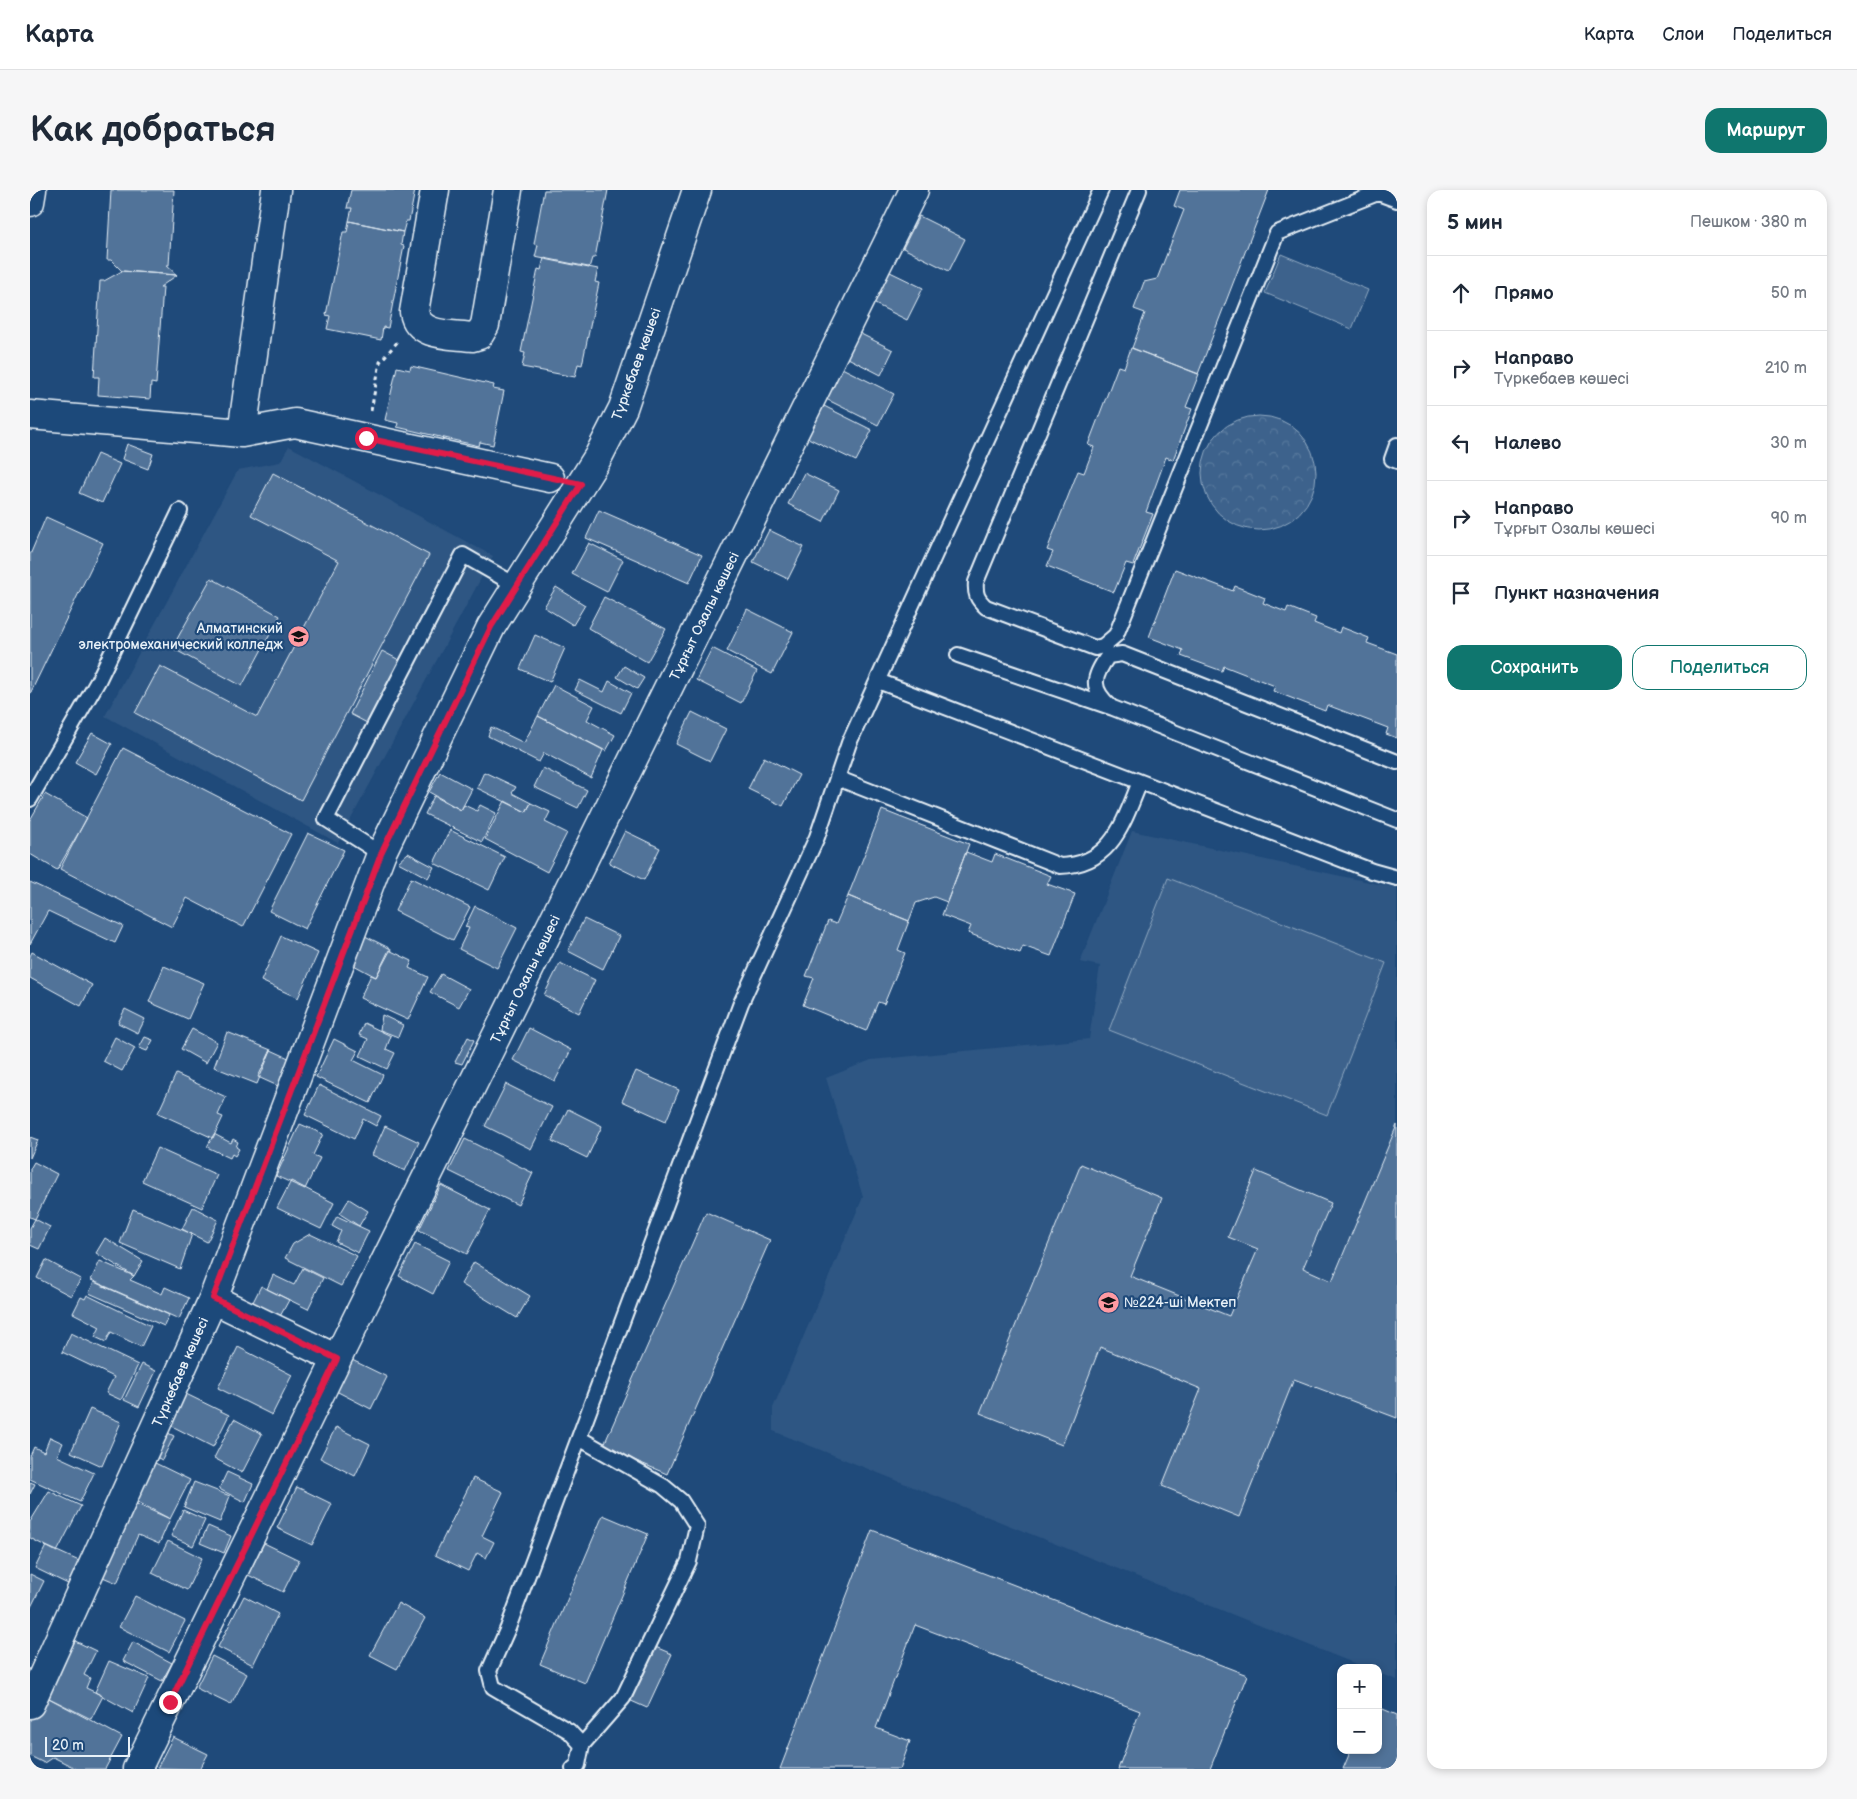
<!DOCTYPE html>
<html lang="ru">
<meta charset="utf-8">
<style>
body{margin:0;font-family:"Balsamiq Sans",sans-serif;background:#f6f6f7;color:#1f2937}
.controls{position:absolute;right:15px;bottom:15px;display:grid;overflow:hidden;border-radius:10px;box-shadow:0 2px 8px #0003}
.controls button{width:45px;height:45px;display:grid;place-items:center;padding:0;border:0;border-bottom:1px solid #e0e1e3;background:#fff;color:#1f2937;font:25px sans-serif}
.scale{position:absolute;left:15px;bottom:12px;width:85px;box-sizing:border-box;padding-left:5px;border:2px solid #e8f1f8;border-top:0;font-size:14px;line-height:18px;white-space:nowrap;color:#e8f1f8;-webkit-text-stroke:4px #1f4a7a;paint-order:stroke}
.stop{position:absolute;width:15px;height:15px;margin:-11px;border:4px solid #e11d48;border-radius:50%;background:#fff}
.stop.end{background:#e11d48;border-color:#fff;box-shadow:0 1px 5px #0008}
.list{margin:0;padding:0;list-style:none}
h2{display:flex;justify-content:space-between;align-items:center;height:65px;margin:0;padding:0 20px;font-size:21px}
h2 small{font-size:16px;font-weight:400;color:#747a83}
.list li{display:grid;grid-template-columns:32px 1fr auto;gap:15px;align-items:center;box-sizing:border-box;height:75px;padding:0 20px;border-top:1px solid #e0e1e3}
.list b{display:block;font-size:19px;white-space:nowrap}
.list p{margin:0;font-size:16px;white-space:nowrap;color:#747a83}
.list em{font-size:16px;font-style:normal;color:#747a83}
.actions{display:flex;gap:10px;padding:15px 20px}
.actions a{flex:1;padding:11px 0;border:1px solid #0f766e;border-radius:15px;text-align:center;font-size:18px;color:#0f766e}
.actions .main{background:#0f766e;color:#fff}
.icon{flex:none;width:28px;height:28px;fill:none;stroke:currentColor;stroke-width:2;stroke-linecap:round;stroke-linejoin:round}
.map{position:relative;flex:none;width:1367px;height:1579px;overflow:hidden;border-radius:15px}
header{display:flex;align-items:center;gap:30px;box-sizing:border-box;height:70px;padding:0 25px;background:#fff;border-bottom:1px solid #e0e1e3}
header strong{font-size:24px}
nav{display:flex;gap:28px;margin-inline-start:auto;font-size:18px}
.intro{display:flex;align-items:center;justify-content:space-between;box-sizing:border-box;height:120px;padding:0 30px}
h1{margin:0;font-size:35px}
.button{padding:12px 22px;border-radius:15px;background:#0f766e;color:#fff;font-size:18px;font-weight:700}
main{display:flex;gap:30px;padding:0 30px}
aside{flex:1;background:#fff;border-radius:15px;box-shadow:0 2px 8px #0003}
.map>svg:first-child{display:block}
.built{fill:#2e5683}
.grass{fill:#3c628c;stroke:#92aac2}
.forest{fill:url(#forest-crowns);stroke:#92aac2}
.building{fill:#517399;stroke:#e8f1f8}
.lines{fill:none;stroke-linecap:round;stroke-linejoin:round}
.lane-casing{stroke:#e8f1f8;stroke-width:18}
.street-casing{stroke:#e8f1f8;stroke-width:31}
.path{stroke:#e8f1f8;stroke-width:3;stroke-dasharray:4 4;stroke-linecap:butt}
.lane{stroke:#1f4a7a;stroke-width:14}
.street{stroke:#1f4a7a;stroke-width:28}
.route{stroke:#e11d48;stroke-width:6}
.labels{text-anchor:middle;stroke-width:4.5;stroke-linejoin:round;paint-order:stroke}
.street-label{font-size:14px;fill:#e8f1f8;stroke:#1f4a7a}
.poi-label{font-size:14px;fill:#e8f1f8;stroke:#1f4a7a;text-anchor:end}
</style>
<header>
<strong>Карта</strong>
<nav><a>Карта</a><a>Слои</a><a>Поделиться</a></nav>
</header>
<div class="intro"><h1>Как добраться</h1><a class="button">Маршрут</a></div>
<main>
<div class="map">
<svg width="1367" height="1579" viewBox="0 0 1367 1579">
<defs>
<pattern id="forest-crowns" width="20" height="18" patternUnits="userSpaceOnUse" patternTransform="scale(1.25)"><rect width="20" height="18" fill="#3c628c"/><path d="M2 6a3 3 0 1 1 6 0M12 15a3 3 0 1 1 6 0" fill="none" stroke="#58799d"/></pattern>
</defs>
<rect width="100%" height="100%" fill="#1f4a7a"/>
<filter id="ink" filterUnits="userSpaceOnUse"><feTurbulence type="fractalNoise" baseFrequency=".02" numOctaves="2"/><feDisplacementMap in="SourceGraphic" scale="10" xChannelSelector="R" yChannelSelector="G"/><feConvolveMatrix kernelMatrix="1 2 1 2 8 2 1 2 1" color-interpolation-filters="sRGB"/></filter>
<g filter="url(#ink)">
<!-- built -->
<path class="built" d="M259,256L463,366L308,653L75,526L208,280L250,272Z
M1102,641L1367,698V1490L1348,1483V1478H1336L743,1241V1218L833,1007L796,888L841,870L1059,849L1070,776L1050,772Z"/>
<!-- grass -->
<path class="grass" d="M1251,64L1338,100L1322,139L1235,103Z
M1138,688L1356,773L1297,925L1079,840Z"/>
<!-- forest -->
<path class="forest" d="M1172 283a57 57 0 1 1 114 0a57 57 0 1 1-114 0Z"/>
<!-- building -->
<path class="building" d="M81,0H144L139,75H136L147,85L92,81L81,70H77Z
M321,0H385L379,31H376L373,42L319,31L322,18H317Z
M514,0H578L565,68H562L559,78L505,67L508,55L504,54Z
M1150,0H1239L1168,184L1102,158L1115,123L1104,119L1114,92L1127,89L1154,20L1144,16Z
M889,26L935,49L919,81L873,58Z
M319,31L373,42L371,55L374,56L358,138L353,137L351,150L297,139L300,126L296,125L313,42H317Z
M514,68L568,79L565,92L569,93L552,175L548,174L545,187L492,177L495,163L491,162L508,79L511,80Z
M92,81L147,85L130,97H133L126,194L121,193L120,209L68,205L69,187H64L70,91H74Z
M858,81L893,98L877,130L843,113Z
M829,143L863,160L851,185L816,167Z
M1101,158L1169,184L1156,217L1162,219L1143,270L1136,267L1116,322L1123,324L1103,375L1096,373L1084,402L1017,376L1023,362L1017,360L1048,281L1054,283L1064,257L1058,255L1088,176L1094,178Z
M381,176L464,195L463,199L474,201L463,255L450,252L449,256L367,237L368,233L355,230L367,177L380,180Z
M808,176L864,204L848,235L792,207Z
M792,215L842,240L826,271L776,247Z
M97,254L123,264L118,279L92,269Z
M67,264L90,274L72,313L49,303Z
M243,283L399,365L271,610L105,523L130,476L227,527L309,371L221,325Z
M774,283L809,300L793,332L758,314Z
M569,320L672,365L659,393L556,348Z
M16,327L73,353L0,504V365Z
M739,340L774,357L758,389L723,372Z
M559,353L593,370L577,402L542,384Z
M1145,379L1203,401L1205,396L1235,408L1233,413L1256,422L1258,417L1286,428L1284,433L1309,443L1311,437L1339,448L1337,453L1367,464V548L1356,544L1358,538L1297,515L1295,521L1243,501L1245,496L1194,476L1192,481L1151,466L1153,460L1119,447Z
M181,388L250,426L212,496L142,458Z
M526,397L555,415L543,435L514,417Z
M574,407L636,439L617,472L558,438Z
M717,419L763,442L742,484L697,461Z
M505,445L535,458L520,492L490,479Z
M682,458L727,481L711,513L666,490Z
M352,461L371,471L339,534L320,524Z
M594,476L614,488L607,499L587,487Z
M550,490L574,502L579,491L601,503L591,523L545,500Z
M524,495L564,516L557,530L585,545L576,561L508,526Z
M662,522L696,539L680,571L646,554Z
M508,526L573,560L561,588L514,563L509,572L458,546L461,537L494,553Z
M62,543L82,554L66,584L45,572Z
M93,558L261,644L213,737L157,708L142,737L30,679Z
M734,567L769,585L753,616L718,599Z
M513,578L557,600L548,618L504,597Z
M410,582L442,599L431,620L399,602Z
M454,582L486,597L482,603L501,613L496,622L447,598Z
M15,604L57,628L27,680L0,664V630Z
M404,606L431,620L434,615L447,621L450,615L466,623L452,652L395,624Z
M475,611L496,622L501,613L520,622L515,632L537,643L517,682L455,649Z
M852,620L939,654L917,712L904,707L886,713L879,731L818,706Z
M420,640L475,667L459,700L404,673Z
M595,641L630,658L614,690L579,673Z
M278,643L314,660L275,739L239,721Z
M936,662L962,672L965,664L1021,686L1017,694L1045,704L1021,766L993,756L990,763L938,743L941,736L912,725Z
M378,663L404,677L398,688L368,672Z
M381,688L440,717L423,750L365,721Z
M0,692L93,736L85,753L18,721L0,754Z
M818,706L879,731L868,760L875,763L854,814L848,812L836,841L773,815L784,788L776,786L798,731L806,734Z
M445,716L487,738L467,778L429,759L439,738L435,737Z
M554,729L589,746L573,779L538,761Z
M251,746L288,763L268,808L231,791Z
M335,746L361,759L346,787L320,773Z
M359,760L382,771L379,778L398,787L378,830L330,808L341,785L346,787Z
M2,762L62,795L51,816L0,788V766Z
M530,773L565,790L549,823L514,805Z
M134,776L174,793L158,829L119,812Z
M411,784L439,799L429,817L400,802Z
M95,819L115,829L108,843L88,833Z
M352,825L373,835L368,847L350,840Z
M334,833L361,846L356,859L365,863L357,879L330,866L338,849L329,845Z
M499,838L541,860L525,891L483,870Z
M162,839L187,852L176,873L151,859Z
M197,842L241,860L227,894L184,877Z
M85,847L105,858L92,881L73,871Z
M115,847L123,850L117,861L109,858Z
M438,847L444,850L432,874L425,872Z
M304,849L328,861L323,870L353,885L340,913L286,887Z
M241,860L263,870L250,897L228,887Z
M606,881L649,900L636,931L592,911Z
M146,884L196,907L188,925L193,927L183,948L128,923Z
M476,894L522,917L501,959L455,936Z
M289,895L351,926L346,936L333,929L324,949L275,925Z
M538,919L572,936L557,968L522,951Z
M270,934L293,944L283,965L290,968L275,999L246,986Z
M1367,935V1228L1264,1189L1209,1327L1132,1296L1171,1199L1070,1157L1032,1255L950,1223L1051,974L1132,1008L1100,1086L1199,1126L1228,1059L1198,1047L1226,981L1301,1013L1273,1078L1302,1091Z
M355,936L389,952L375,981L342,965Z
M184,944L201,953L203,949L208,952L206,957L209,959L205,966L202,964L200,968L177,957Z
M0,947L8,950L0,968Z
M435,949L503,983L488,1015L419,981Z
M127,958L187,985L172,1018L112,991Z
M4,972L27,984L5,1029L0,1027V979Z
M261,991L304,1013L291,1039L247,1018Z
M411,995L460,1020L437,1064L389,1040Z
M319,1009L338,1021L329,1036L310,1024Z
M163,1017L188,1030L177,1052L152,1039Z
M103,1019L162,1044L150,1079L90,1053Z
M676,1022L740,1050L637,1284L573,1257Z
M307,1026L339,1041L328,1063L306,1052L311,1041L302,1036Z
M5,1029L20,1037L9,1059L0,1055V1038Z
M280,1044L327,1066L311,1096L255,1068L263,1054Z
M75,1048L113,1071L104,1086L66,1063Z
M385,1054L419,1071L403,1104L369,1086Z
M16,1070L51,1089L41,1106L7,1088Z
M70,1071L104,1086L100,1090L132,1104L135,1097L159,1108L149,1129L61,1090Z
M444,1072L500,1106L487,1128L431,1094Z
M273,1078L293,1088L278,1119L237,1099L243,1085L264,1095Z
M64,1092L139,1125L134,1136L59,1103Z
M231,1096L259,1110L248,1130L221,1116Z
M57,1105L121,1136L111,1157L81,1142L76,1152L65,1147L70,1137L43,1123L51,1107L55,1109Z
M41,1143L108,1175L91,1210L76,1203L84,1187L32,1162Z
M208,1157L262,1185L242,1225L188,1198Z
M322,1170L357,1187L341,1219L306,1201Z
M112,1174L126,1181L109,1217L94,1210Z
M152,1202L199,1225L183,1257L136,1233Z
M60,1219L91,1232L72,1276L41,1262Z
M204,1229L232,1244L212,1283L184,1268Z
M306,1237L340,1254L325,1286L290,1268Z
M132,1240L144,1246L132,1270L120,1264Z
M20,1247L33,1253L27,1266L64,1283L50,1312L0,1289V1266L4,1257L14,1262Z
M125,1273L160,1290L140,1329L106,1311Z
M197,1282L223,1294L215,1312L189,1299Z
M443,1288L473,1302L452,1346L464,1352L456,1368L447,1363L438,1381L405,1365Z
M0,1292L5,1294L0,1304Z
M164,1292L200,1306L190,1332L154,1317Z
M267,1297L302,1314L282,1355L247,1338Z
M19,1301L51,1316L27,1362L0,1348V1332Z
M100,1311L140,1329L129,1354L108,1345L87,1393L68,1385Z
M153,1320L175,1330L163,1356L141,1346Z
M573,1325L618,1344L555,1493L510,1474Z
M178,1336L201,1346L194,1363L170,1353Z
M842,1340L1217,1485L1180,1579H1088L1110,1521L885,1435L846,1538L880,1551L870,1579H750Z
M138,1351L172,1368L157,1400L122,1383Z
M234,1353L269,1370L253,1402L218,1385Z
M16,1356L49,1371L38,1394L5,1378Z
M0,1384L14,1391L0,1419Z
M105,1406L155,1431L139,1462L89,1437Z
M214,1406L248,1424L223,1475L188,1457Z
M368,1413L395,1428L367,1479L340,1465Z
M41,1449L66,1461L54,1485L60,1488L56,1498L73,1506L61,1529L13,1505Z
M103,1452L142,1473L132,1491L93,1471Z
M623,1456L642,1464L617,1518L599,1510Z
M182,1466L217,1484L201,1515L166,1498Z
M79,1471L119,1488L103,1523L65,1502Z
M13,1505L92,1547L75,1579H47L23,1567L14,1573L0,1566V1529Z
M1348,1517L1367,1525V1579H1313L1321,1560H1348Z
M143,1547L178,1564L170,1579L127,1578Z"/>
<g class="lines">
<defs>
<path id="lane" d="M1109,0L946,392C945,404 947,409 956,417L1065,458L1073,456L1086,445L1247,43L1348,3L1367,10
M1367,255L1362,269L1367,271
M928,465L1083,518L1367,630
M848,491L1342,681L1367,688
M1080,516C1060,498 1063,487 1078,466L1092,464L1367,572
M807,588L1030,676C1082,675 1093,633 1110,592
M0,609L68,491L150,321
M351,664L296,629L433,365L487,396
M549,1248L633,1296L651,1311L667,1336L659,1371L593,1508L552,1555
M543,1579L548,1575L552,1555L539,1541L463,1497L459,1481L478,1438L711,813L787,647L819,553L1071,0"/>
<path id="street" d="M405,0L384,122C388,147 421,144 442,147L449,145L455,135L478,0
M0,12L2,0
M0,225L212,243L265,233L520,288
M212,243L246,0
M183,1109L307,1169
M0,1514L183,1109L351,664L461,437L568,267L593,218L667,0
M107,1579L307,1169L884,0"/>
</defs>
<!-- lane casing -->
<use href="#lane" class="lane-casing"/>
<!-- street casing -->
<use href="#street" class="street-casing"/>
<!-- path -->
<path class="path" d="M341,221L350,172L369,150"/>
<!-- lane -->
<use href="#lane" class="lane"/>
<!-- street -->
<use href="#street" class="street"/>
</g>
</g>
<g class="lines" filter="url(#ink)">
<!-- route -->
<path class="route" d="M140,1512L307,1169L183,1108L351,664L461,437L551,294L336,248"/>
</g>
<!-- icons -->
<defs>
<symbol id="university-disc" viewBox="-11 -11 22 22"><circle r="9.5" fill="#ff9aa2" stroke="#1f4a7a"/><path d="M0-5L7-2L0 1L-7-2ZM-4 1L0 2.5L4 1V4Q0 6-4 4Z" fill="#111"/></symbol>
<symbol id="school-disc" viewBox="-11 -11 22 22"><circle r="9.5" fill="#ff9aa2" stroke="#1f4a7a"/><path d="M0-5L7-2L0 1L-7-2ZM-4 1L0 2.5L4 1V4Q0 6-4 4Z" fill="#111"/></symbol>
</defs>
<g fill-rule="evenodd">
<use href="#university-disc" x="256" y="434" width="25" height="25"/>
<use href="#school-disc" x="1066" y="1100" width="25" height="25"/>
</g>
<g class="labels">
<!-- street labels -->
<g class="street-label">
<text transform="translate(606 174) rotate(-70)" y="5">Түркебаев көшесі</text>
<text transform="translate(674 426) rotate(-64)" y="5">Тұрғыт Озалы көшесі</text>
<text transform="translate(495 789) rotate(-64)" y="5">Тұрғыт Озалы көшесі</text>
<text transform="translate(150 1182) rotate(-66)" y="5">Түркебаев көшесі</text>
</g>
<!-- poi labels -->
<g class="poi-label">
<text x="253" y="443">Алматинский<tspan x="253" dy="16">электромеханический колледж</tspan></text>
<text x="1094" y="1117" text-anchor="start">№224-ші Мектеп</text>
</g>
</g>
</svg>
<div class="controls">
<button>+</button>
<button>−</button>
</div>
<div class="scale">20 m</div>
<div class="stop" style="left:336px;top:248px"></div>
<div class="stop end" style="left:140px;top:1512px"></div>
</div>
<aside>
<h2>5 мин<small>Пешком · 380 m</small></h2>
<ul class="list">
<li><svg class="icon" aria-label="ahead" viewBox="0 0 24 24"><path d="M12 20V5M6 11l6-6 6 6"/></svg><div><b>Прямо</b></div><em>50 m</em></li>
<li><svg class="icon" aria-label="right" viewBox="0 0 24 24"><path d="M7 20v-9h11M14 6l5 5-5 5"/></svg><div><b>Направо</b><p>Түркебаев көшесі</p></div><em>210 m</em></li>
<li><svg class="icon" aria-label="left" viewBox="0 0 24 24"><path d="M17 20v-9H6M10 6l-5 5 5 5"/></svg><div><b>Налево</b></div><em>30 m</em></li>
<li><svg class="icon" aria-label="right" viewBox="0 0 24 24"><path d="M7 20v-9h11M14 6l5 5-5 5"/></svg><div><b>Направо</b><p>Тұрғыт Озалы көшесі</p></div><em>90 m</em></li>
<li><svg class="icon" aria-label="arrive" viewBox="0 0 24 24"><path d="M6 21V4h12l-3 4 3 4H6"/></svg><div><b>Пункт назначения</b></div></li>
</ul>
<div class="actions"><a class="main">Сохранить</a><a>Поделиться</a></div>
</aside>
</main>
